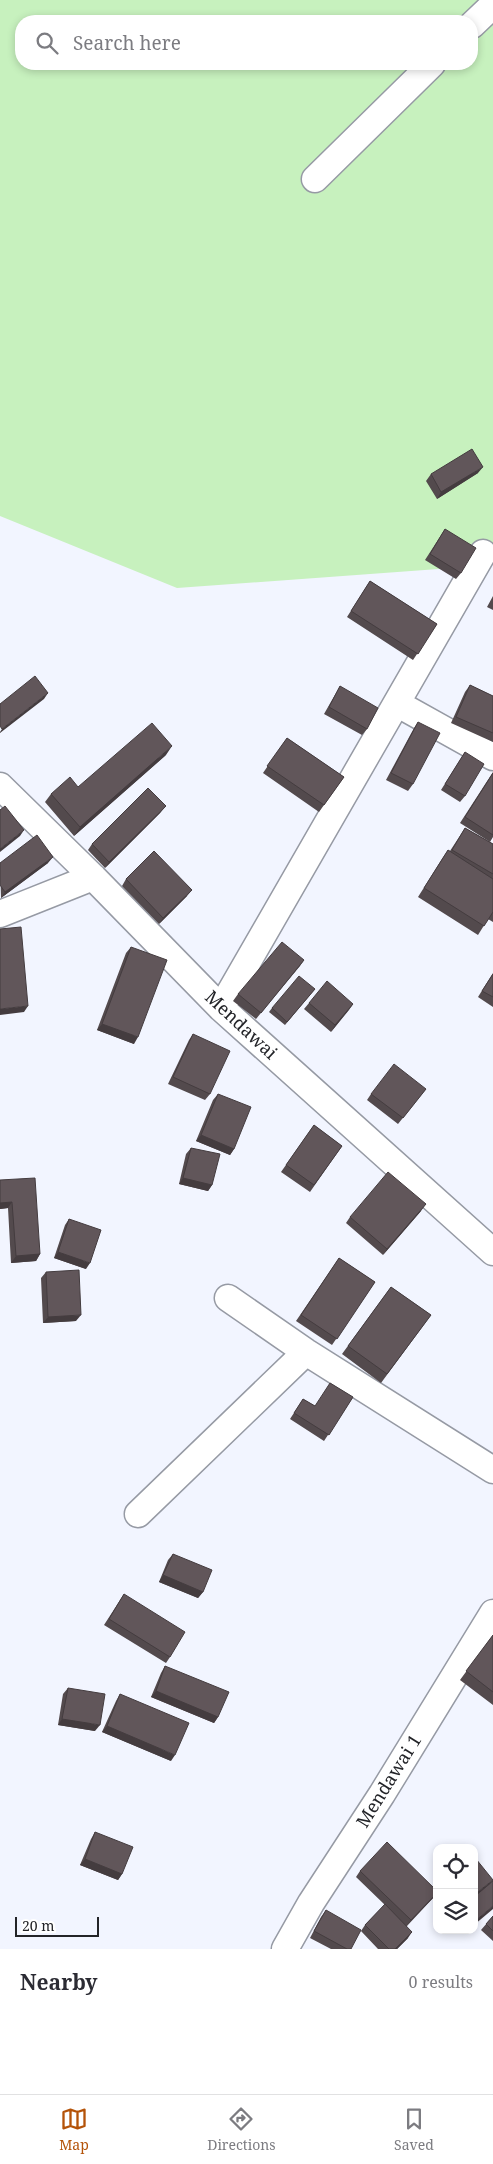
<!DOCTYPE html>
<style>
body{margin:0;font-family:"Noto Serif",serif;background:#f7f7f7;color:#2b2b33}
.controls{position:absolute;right:15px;bottom:15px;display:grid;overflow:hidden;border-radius:10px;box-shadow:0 2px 8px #0003}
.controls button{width:45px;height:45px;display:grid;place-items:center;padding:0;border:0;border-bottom:1px solid #e1e1e2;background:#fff;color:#2b2b33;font:25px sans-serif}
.scale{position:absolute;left:15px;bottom:12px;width:84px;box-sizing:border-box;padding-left:5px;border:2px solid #232428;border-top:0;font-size:14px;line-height:18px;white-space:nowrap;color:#232428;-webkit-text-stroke:4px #fff;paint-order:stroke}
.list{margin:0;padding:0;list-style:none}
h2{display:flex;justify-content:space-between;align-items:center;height:65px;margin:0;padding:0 20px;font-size:21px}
h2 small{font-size:16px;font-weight:400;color:#7c7c81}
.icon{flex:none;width:28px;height:28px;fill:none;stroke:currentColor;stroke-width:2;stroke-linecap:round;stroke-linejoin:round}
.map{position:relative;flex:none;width:493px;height:1949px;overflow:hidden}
.search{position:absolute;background:#fff;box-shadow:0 2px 8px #0003;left:15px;right:15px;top:15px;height:55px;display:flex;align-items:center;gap:12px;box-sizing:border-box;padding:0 18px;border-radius:20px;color:#7c7c81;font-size:19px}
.sheet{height:145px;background:#fff}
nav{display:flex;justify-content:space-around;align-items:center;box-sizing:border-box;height:70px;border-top:1px solid #e1e1e2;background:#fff;font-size:14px;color:#7c7c81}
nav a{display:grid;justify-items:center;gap:2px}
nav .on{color:#b45309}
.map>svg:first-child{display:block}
.green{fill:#c7f1be;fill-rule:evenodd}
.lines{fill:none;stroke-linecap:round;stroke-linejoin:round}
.street-casing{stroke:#969aa4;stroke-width:29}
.street{stroke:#fff;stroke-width:26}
.wall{fill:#534a4d}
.shaded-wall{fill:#443c3f}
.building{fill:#61565a;stroke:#443c3f}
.labels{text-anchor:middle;stroke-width:5;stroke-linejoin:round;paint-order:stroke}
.street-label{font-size:18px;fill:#232428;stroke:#fff}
</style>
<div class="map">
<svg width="493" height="1949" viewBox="0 0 493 1949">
<rect width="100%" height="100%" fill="#f2f5ff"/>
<!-- green -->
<path class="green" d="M0,0H493V565L177,588L0,516ZM21,21H472V64H21Z"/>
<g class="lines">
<defs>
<path id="street" d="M472,25L493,5
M315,179L432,64
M398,704L493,757
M0,786L93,877L221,1008L493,1252
M0,914L93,877
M221,1008L483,553
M228,1298L306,1352L493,1470
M138,1514L306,1352
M285,1949L311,1903L382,1794L493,1613"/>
</defs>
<!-- street casing -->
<use href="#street" class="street-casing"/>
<!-- street -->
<use href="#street" class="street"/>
</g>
<!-- wall -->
<path class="wall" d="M478,473L437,499L426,481L431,474Z
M445,529L461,573L456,579L425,560Z
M370,581L437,624L413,660L347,617Z
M493,596V610L487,607Z
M470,685L493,696V742L451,723L465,692Z
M340,686L367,729L362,735L324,714Z
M418,722L413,784L408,791L386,780L414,728Z
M287,738L344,777L319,812L263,773Z
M465,752V796L460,802L441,790Z
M166,755L74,836L45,802L51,794L78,787Z
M493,772V837L490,842L460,823Z
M161,812L105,868L88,850L92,844Z
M465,828L493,844V922L488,919L478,935L418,897L442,859L448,850L450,851Z
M0,863H48L1,898Z
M126,879L187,896L159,924L122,886Z
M131,947L134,1044L97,1030L126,953Z
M304,960L256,1019L233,1001L238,994Z
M493,973V1007L478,997Z
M315,989L285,1025L269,1012L272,1008Z
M309,1003L353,1004L331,1032L304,1009Z
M193,1034L210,1094L205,1100L168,1084L189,1040Z
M426,1089L398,1124L367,1100L371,1094Z
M218,1094L234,1149L230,1155L196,1141L213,1100Z
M314,1125L342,1146L310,1192L281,1172Z
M191,1148L212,1185L208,1191L179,1184L186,1154Z
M0,1180L40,1254L36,1261L11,1263L8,1208L0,1209Z
M421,1211L383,1255L346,1223L350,1217Z
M69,1219L86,1269L54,1258L65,1225Z
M339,1258L375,1282L332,1345L296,1321Z
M46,1272L76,1321L43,1323L41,1278Z
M391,1287L431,1315L381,1383L342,1354Z
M353,1397L324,1441L290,1419L303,1399L315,1406Z
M173,1554L203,1592L198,1598L159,1582L168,1560Z
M124,1594L170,1657L166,1663L104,1625Z
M493,1635V1705L460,1680Z
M165,1666L218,1717L214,1723L151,1697L161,1673Z
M68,1688L95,1731L58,1725L63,1694Z
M120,1694L171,1761L102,1732L116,1701Z
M95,1832L122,1874L118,1880L80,1865L91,1839Z
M360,1871L433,1898L407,1926L408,1938L397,1949H378L361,1931L365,1925L385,1905L356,1877Z
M326,1910L351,1949H331L310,1938L321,1917Z
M493,1916V1941L481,1930Z"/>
<!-- shaded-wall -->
<path class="shaded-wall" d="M483,467L478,473L437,499L441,492Z
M48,693L44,699L0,733V732L2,729Z
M172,746L166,755L74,836L80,827Z
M166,806L161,812L105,868L109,862Z
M24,830L20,836L0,852V849Z
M53,857L48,863L1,898L5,892Z
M192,890L187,896L159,924L163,918Z
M304,960L300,966L256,1019L261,1013Z
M353,1004L349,1010L331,1032L335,1025Z
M28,1006L24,1012L0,1015V1009Z
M102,1024L138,1037L134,1044L97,1030Z
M201,1135L234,1149L230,1155L196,1141Z
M183,1178L212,1185L208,1191L179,1184Z
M12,1202L8,1208L0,1209V1203Z
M426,1204L421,1211L383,1255L387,1249Z
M58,1252L90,1263L86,1269L54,1258Z
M40,1254L36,1261L11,1263L16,1256Z
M81,1315L76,1321L43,1323L48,1317Z
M163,1575L203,1592L198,1598L159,1582Z
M156,1691L218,1717L214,1723L151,1697Z
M62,1719L100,1725L95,1731L58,1725Z
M107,1726L175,1755L171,1761L102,1732Z
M85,1859L122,1874L118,1880L80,1865Z
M493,1880L489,1886L474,1898V1895Z
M437,1893L433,1898L406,1926L411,1920Z
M493,1906V1909L474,1925V1922Z
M412,1932L408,1938L397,1949H395Z"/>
<!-- building -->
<path class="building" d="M472,449L483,467L441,492L431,474Z
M445,529L476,548L461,573L430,554Z
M370,581L437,624L418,654L351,611Z
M35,676L48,693L2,729L0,726V704Z
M470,685L493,696V733L456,717Z
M340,686L378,708L367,729L329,707Z
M418,722L440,733L413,784L391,773Z
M152,723L172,746L80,827L51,794L70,777L78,787Z
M287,738L344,777L324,805L267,766Z
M465,752L484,764L465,796L445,784Z
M493,773V835L465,817Z
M148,788L166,806L109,862L92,844Z
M5,806L24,830L0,849V810Z
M465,828L493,844V874L452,850Z
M37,835L53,857L5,892L0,885V863Z
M448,850L493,879V912L484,926L424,888Z
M154,851L192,890L163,918L126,879Z
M21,927L28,1006L0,1009V929Z
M282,942L304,960L261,1013L238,994Z
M131,947L167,960L138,1037L102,1024Z
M493,974V997L482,991Z
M299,976L315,989L287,1022L272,1008Z
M327,981L353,1004L335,1025L309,1003Z
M193,1034L230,1051L210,1094L173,1077Z
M394,1064L426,1089L403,1118L371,1094Z
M218,1094L251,1107L234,1149L201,1135Z
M314,1125L342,1146L314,1185L286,1165Z
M191,1148L220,1154L212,1185L183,1178Z
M388,1172L426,1204L387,1249L350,1217Z
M35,1178L40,1254L16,1256L12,1202L0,1203V1180Z
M69,1219L101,1230L90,1263L58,1252Z
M339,1258L375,1282L337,1339L301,1315Z
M79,1270L81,1315L48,1317L46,1272Z
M391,1287L431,1315L387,1374L348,1346Z
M330,1383L353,1397L329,1435L294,1413L303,1399L315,1406Z
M173,1554L212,1570L203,1592L163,1575Z
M124,1594L185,1632L170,1657L109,1619Z
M493,1635V1692L466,1671Z
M165,1666L229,1692L218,1717L156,1691Z
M68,1688L105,1694L100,1725L62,1719Z
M120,1694L189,1723L175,1755L107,1726Z
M95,1832L133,1847L122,1874L85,1859Z
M387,1842L437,1891V1893L411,1920L360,1871Z
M476,1859L493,1880L474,1895V1861Z
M493,1881V1906L474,1922V1897Z
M385,1904L412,1932L395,1949H389L365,1925Z
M326,1910L361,1930L351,1949H347L314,1931Z
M493,1916V1931L486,1924Z"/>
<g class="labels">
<!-- street labels -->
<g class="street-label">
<text transform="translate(241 1025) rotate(43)" y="6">Mendawai</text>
<text transform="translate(389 1781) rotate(-58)" y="6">Mendawai 1</text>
</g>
</g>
</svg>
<div class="controls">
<button><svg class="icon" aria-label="locate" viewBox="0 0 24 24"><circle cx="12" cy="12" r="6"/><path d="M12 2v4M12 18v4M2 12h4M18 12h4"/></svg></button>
<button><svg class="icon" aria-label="layers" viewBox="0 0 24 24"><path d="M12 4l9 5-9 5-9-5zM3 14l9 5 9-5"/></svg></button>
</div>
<div class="scale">20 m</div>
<div class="search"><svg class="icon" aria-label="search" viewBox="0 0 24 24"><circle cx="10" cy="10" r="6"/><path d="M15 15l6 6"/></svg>Search here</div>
</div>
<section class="sheet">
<h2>Nearby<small>0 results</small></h2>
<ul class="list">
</ul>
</section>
<nav>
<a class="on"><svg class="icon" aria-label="map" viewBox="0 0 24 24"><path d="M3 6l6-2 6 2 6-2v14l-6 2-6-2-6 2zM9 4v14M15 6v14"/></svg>Map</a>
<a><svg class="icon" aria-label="directions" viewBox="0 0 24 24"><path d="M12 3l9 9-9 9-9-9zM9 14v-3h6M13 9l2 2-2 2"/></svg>Directions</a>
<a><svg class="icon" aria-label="saved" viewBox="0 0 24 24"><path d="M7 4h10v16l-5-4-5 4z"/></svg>Saved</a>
</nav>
